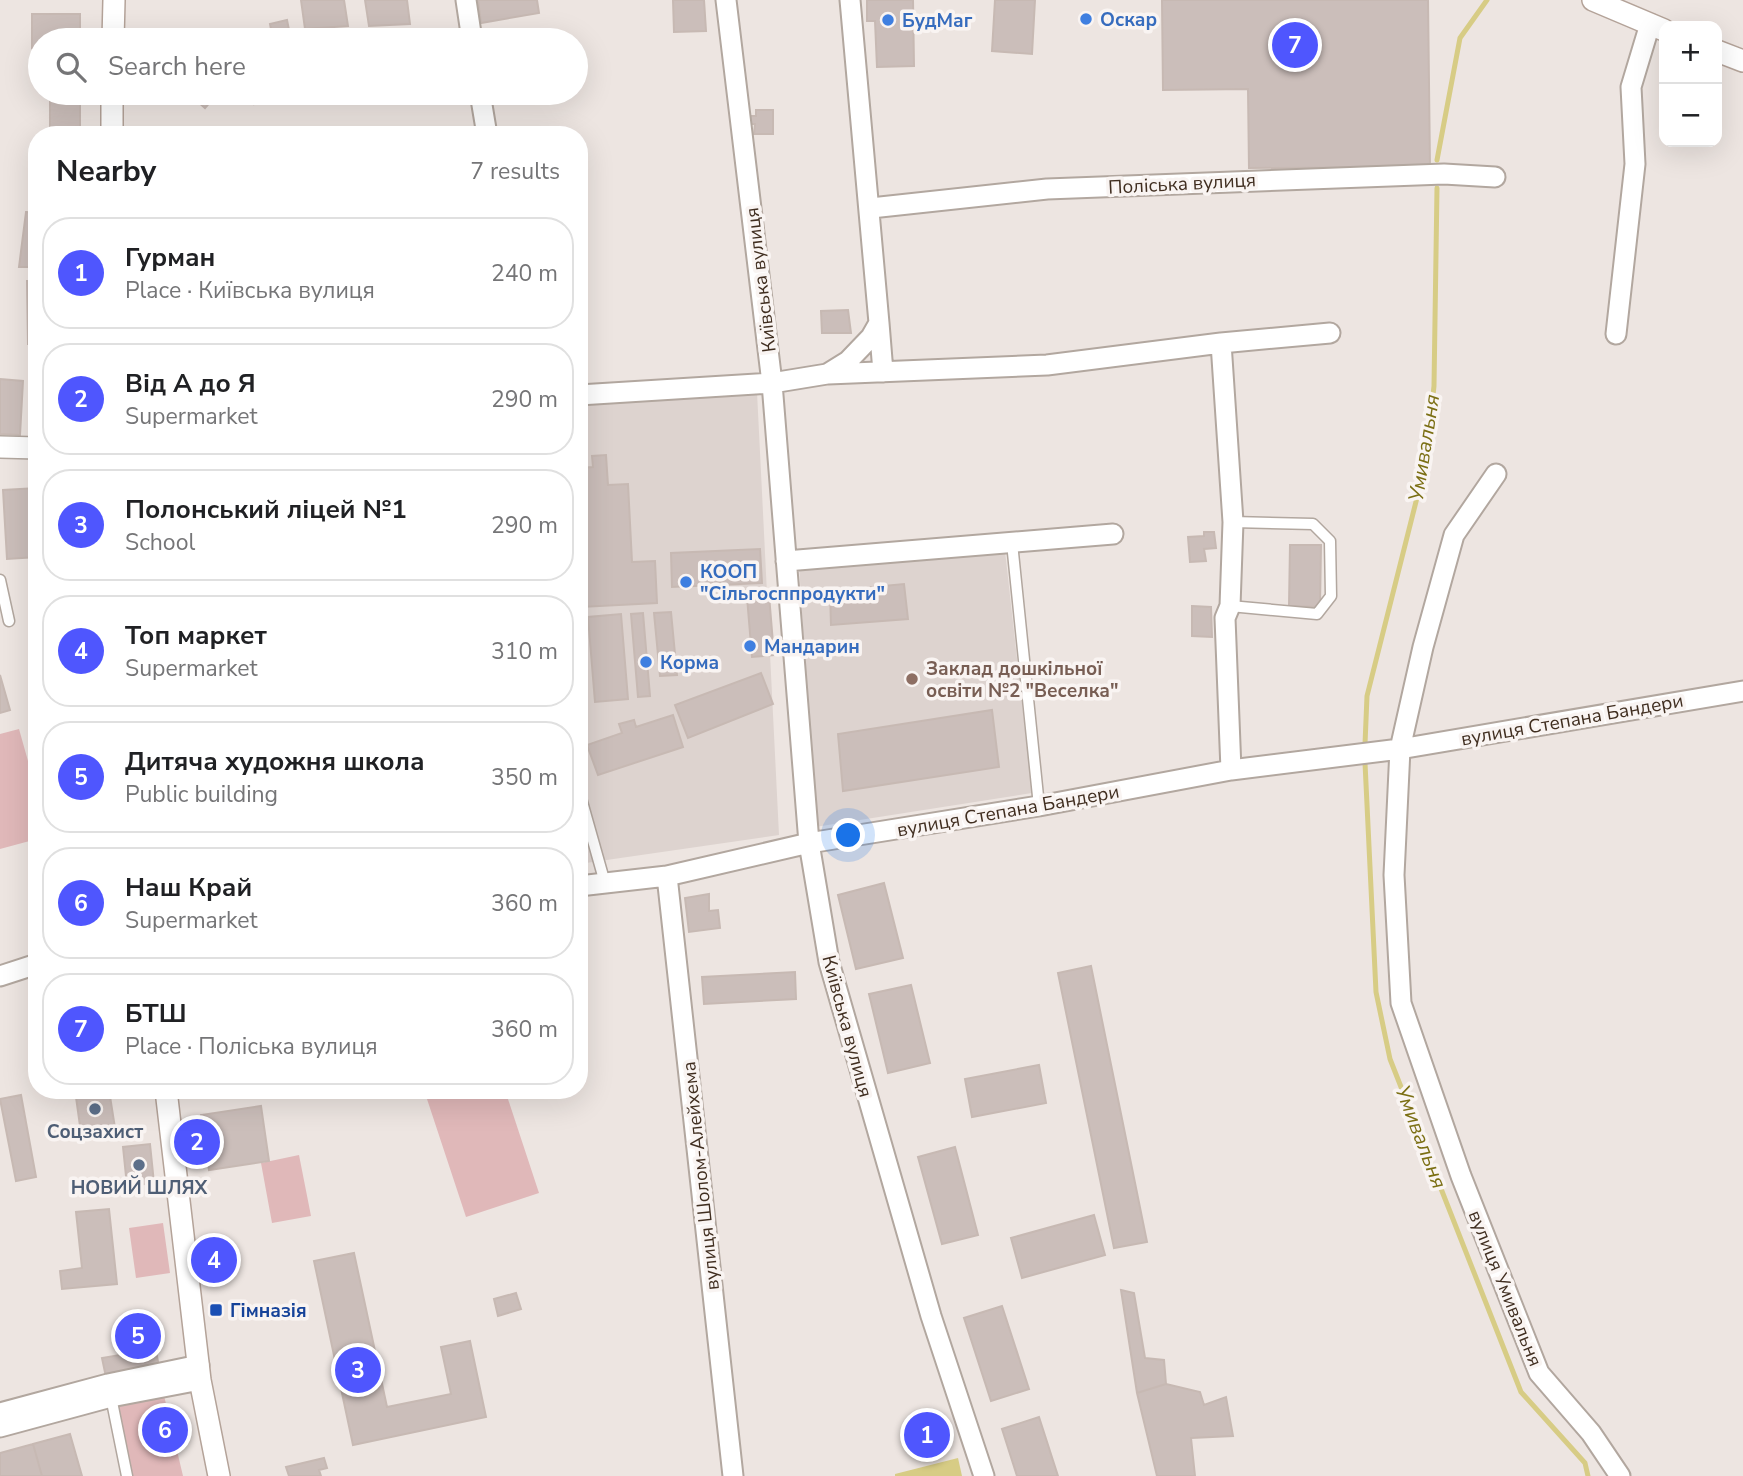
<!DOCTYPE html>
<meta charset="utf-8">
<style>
body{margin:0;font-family:"Nunito Sans",sans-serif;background:#f2f2f2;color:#202124}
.controls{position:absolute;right:21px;top:21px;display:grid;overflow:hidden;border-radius:14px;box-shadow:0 7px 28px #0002}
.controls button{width:63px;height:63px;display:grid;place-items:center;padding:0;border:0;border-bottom:2px solid #e0e0e0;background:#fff;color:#202124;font:35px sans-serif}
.you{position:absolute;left:849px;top:836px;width:24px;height:24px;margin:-18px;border:5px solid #fff;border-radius:50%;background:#1a73e8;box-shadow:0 0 0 10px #1a73e833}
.badge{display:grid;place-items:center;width:46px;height:46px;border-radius:50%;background:#4f56fe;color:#fff;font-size:23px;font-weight:700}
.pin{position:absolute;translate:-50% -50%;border:4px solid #fff;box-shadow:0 2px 7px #0006}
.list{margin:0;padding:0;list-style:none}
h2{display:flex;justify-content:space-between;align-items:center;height:91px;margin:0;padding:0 28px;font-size:30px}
h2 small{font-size:23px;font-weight:400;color:#757577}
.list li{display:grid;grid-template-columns:46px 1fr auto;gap:21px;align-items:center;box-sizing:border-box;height:112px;margin:0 14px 14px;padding:0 14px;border:2px solid #e0e0e0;border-radius:28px}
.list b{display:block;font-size:26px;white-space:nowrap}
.list p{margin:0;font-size:23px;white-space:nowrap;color:#757577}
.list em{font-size:23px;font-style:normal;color:#757577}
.icon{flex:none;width:38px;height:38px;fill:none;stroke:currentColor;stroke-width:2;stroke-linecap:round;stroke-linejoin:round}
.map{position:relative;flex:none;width:1743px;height:1476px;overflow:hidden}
.search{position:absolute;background:#fff;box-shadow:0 7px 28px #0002;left:28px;top:28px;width:560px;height:77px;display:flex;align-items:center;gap:18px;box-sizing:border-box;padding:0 24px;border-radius:38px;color:#757577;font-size:26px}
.panel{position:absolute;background:#fff;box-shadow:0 7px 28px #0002;left:28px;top:126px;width:560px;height:973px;border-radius:28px}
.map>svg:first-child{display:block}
.built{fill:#ddd3cf}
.green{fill:#e0b8b9}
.water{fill:#d7cc85}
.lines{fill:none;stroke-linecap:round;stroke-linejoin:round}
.stream{stroke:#d7cc85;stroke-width:5}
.building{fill:#cbbeba;stroke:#c7b9b3;stroke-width:2}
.service-casing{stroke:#b2a79f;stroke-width:13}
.minor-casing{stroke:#b2a79f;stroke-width:23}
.tertiary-casing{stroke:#b2a79f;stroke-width:24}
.secondary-casing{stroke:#b4a399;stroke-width:24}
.service{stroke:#fff;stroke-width:10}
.minor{stroke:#fff;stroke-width:19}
.tertiary{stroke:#fff;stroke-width:21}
.secondary{stroke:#fff;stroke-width:21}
.shop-dot{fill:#3f7fe0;stroke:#f9f4f2;stroke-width:2.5}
.education-dot{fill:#8d6e63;stroke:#f9f4f2;stroke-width:2.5}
.service-dot{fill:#5c6f8a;stroke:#f9f4f2;stroke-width:2.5}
.transit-dot{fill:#1a4fb4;stroke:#f9f4f2;stroke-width:2.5}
.labels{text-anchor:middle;stroke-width:7;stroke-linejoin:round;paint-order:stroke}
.shop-label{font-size:19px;font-weight:bold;fill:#366cbe;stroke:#f9f4f2;text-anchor:start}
.street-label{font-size:19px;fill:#402e20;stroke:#f9f4f2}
.education-label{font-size:19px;font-weight:bold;fill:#785e54;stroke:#f9f4f2;text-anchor:start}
.service-label{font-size:19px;font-weight:bold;fill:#4e5e75;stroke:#f9f4f2}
.transit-label{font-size:19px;font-weight:bold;fill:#164399;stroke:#f9f4f2;text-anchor:start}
.water-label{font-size:21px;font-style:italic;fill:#7b6f14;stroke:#f9f4f2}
</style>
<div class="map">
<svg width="1743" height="1476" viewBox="0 0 1743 1476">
<rect width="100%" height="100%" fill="#ede5e1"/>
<!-- built -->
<path class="built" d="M757,392L779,835L579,864V404Z
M1005,551L1032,793L815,827L799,564Z"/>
<!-- green -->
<path class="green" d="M19,729L37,793V839L0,849V734Z
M443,1090H505L539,1193L466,1217L426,1096Z
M299,1155L311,1216L272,1223L261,1163Z
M163,1223L170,1273L136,1278L129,1228Z
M162,1387L183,1476H127L109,1399Z"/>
<!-- water -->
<path class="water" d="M958,1458L962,1476H895V1474Z"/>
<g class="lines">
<!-- stream -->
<path class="stream" d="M1437,160L1460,38L1487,0
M1365,744L1367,696L1426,462L1434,386L1437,188
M1365,763L1376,992L1390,1059L1521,1392L1585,1463L1588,1476"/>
</g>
<!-- building -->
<path class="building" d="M301,0H344L348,26L305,29Z
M365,0H407L410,24L369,26Z
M478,0H537L539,13L481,23Z
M673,0H704L706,31L674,32Z
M867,0H913L914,66L877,67L875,21H867Z
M995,0H1035L1032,54L992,51Z
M1162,0H1428L1430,167L1249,168L1248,89L1163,90Z
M32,14H80V40H40V47L32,48Z
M287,20L291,40H273L270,24Z
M189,31L200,40H181Z
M50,93H80V102L50,101Z
M188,93H218L205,108Z
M248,93H269L254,104Z
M50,101L80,102V135H50Z
M756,110H773V134H754L755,124H748V116H756Z
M31,180H37V213H30Z
M26,212L37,213V267H19Z
M27,281H37V344H28Z
M848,310L851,333H822L821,311Z
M579,333H582L583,364H579Z
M0,379L23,381L20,435L0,434Z
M606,455L608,485L628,484L632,562L655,561L657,603L581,607L579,468L593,467L592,456Z
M37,488V557L7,559L3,490Z
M1204,532H1214L1216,548L1204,549L1206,561L1190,562L1188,537L1204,536Z
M1290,545H1321L1320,607L1289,606Z
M760,549L762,583L672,587L671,553Z
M904,584L908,619L831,625L830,591Z
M769,595L774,655L752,657L747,597Z
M1192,606L1211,607L1212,637L1192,636Z
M671,612L677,675L660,676L654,613Z
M643,613L650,696L638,697L631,614Z
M621,614L628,699L595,702L588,617Z
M761,673L773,704L688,738L675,705Z
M0,675L10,710L0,713Z
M992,710L999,767L843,791L838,734Z
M673,715L683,747L598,775L587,745L622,733L619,724L634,720L636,727Z
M884,883L903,958L856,969L838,895Z
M709,894V911L718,910L720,928L689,932L685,898Z
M1091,966L1147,1242L1114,1248L1058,973Z
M795,972L796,999L704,1004L702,977Z
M911,985L930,1063L888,1073L869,994Z
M1039,1065L1046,1103L972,1117L965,1079Z
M75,1090H109L115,1128L81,1133Z
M21,1095L36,1177L16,1181L0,1099Z
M261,1106L269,1161L209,1170L201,1115Z
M150,1144L154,1183L127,1186L123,1147Z
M955,1147L978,1235L942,1244L918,1157Z
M109,1209L117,1284L62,1289L60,1271L82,1268L76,1212Z
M1094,1215L1105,1255L1022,1278L1011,1238Z
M224,1239L230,1276L204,1280L197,1244Z
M354,1253L387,1407L451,1394L441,1347L470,1341L486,1417L353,1445L314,1261Z
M1121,1290L1134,1293L1145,1358L1164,1360L1166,1384L1137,1393Z
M516,1293L521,1309L498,1316L494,1299Z
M1002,1306L1029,1389L991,1401L964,1318Z
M149,1313L159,1367L106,1377L102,1358L126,1354L119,1319Z
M1166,1384L1200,1392L1204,1405L1226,1397L1233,1436L1191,1438L1195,1476H1157L1137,1393Z
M175,1413L181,1440L155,1446L150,1419Z
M941,1414L948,1448L912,1456L905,1422Z
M1039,1417L1058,1476H1017L1002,1429Z
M70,1434L82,1476H42L33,1444Z
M33,1444L42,1476H0V1453Z
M324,1458L327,1468L319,1470L321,1476H289L286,1467Z"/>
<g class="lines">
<defs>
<path id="service" d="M1012,543L1039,806
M0,580L9,621
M1230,606L1317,614L1331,596L1330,541L1313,524L1233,522
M579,791L605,883
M111,1397L127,1476"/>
<path id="minor" d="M466,0L472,40
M726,0L772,383L809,843L829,962L931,1316L984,1476
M480,93L487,135
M871,208L1047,189L1444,174L1495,177
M879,323L883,372
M1616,334L1635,164L1631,87L1650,24
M1221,343L1233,522L1230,606L1225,618L1231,770
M828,374L1047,365L1221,343L1330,333
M579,395L772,383L827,374L848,361L871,337L879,323L850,0
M1496,474L1454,535L1423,647L1400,749L1394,875L1401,1003L1461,1176L1539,1373L1591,1433L1620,1476
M786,561L1113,534
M667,876L733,1476
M579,886L667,876L809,843L1039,806L1231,770L1400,749L1743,691
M0,976L37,964
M0,1413L108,1384L199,1365
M0,1427L111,1397L200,1380"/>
<path id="tertiary" d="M0,447L37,448"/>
<path id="secondary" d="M1593,0L1664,30
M113,40L114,0
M1717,51L1743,61
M112,135V93
M166,1090L200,1380L219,1476"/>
</defs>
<!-- service casing -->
<use href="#service" class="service-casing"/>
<!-- minor casing -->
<use href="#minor" class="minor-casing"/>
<!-- tertiary casing -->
<use href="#tertiary" class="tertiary-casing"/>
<!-- secondary casing -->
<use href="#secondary" class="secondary-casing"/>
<!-- service -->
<use href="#service" class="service"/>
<!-- minor -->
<use href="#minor" class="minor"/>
<!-- tertiary -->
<use href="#tertiary" class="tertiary"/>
<!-- secondary -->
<use href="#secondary" class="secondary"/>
</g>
<!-- markers -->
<g class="shop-dot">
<circle cx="1086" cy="19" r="7"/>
<circle cx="888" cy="20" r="7"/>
<circle cx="686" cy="582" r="7"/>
<circle cx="750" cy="646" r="7"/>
<circle cx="646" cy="662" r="7"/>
</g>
<circle class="education-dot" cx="912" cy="679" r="7"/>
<g class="service-dot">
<circle cx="95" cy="1109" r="7"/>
<circle cx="139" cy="1165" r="7"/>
</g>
<rect class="transit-dot" x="209" y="1303" width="14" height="14" rx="3.5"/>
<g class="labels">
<!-- shop labels -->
<g class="shop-label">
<text x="1100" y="26">Оскар</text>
<text x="902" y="27">БудМаг</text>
<text x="700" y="578">КООП<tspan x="700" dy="22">"Сільгосппродукти"</tspan></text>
<text x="764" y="653">Мандарин</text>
<text x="660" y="669">Корма</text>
</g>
<!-- street labels -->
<g class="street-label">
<text transform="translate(1182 183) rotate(-3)" y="7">Поліська вулиця</text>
<text transform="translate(760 280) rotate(-97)" y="7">Київська вулиця</text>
<text transform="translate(1572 719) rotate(-10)" y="7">вулиця Степана Бандери</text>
<text transform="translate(1008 810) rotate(-10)" y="7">вулиця Степана Бандери</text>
<text transform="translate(848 1026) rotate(75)" y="7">Київська вулиця</text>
<text transform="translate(700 1176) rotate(-96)" y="7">вулиця Шолом-Алейхема</text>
<text transform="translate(1506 1288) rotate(68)" y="7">вулиця Умивальня</text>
</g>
<!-- education labels -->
<g class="education-label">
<text x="926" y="675">Заклад дошкільної<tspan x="926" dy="22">освіти №2 "Веселка"</tspan></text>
</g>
<!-- service labels -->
<g class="service-label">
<text x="95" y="1138">Соцзахист</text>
<text x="139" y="1194">НОВИЙ ШЛЯХ</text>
</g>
<!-- transit labels -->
<g class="transit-label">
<text x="230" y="1317">Гімназія</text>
</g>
<!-- water labels -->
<g class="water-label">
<text transform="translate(1424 448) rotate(-81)" y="7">Умивальня</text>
<text transform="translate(1421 1137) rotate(69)" y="7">Умивальня</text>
</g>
</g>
</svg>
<div class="controls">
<button>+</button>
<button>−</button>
</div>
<div class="you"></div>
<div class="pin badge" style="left:927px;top:1435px">1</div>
<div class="pin badge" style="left:197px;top:1142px">2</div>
<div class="pin badge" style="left:358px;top:1370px">3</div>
<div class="pin badge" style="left:214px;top:1260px">4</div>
<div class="pin badge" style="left:138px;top:1336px">5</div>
<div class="pin badge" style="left:165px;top:1430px">6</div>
<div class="pin badge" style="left:1295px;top:45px">7</div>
<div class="search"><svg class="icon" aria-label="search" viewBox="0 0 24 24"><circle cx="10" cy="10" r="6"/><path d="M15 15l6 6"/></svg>Search here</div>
<section class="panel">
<h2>Nearby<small>7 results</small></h2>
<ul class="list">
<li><span class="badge">1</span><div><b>Гурман</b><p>Place · Київська вулиця</p></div><em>240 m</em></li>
<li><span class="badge">2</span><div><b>Від А до Я</b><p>Supermarket</p></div><em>290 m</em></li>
<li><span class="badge">3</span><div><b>Полонський ліцей №1</b><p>School</p></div><em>290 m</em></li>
<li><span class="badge">4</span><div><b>Топ маркет</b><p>Supermarket</p></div><em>310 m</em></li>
<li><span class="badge">5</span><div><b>Дитяча художня школа</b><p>Public building</p></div><em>350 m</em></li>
<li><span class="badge">6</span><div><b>Наш Край</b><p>Supermarket</p></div><em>360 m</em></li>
<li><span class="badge">7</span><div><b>БТШ</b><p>Place · Поліська вулиця</p></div><em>360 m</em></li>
</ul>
</section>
</div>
